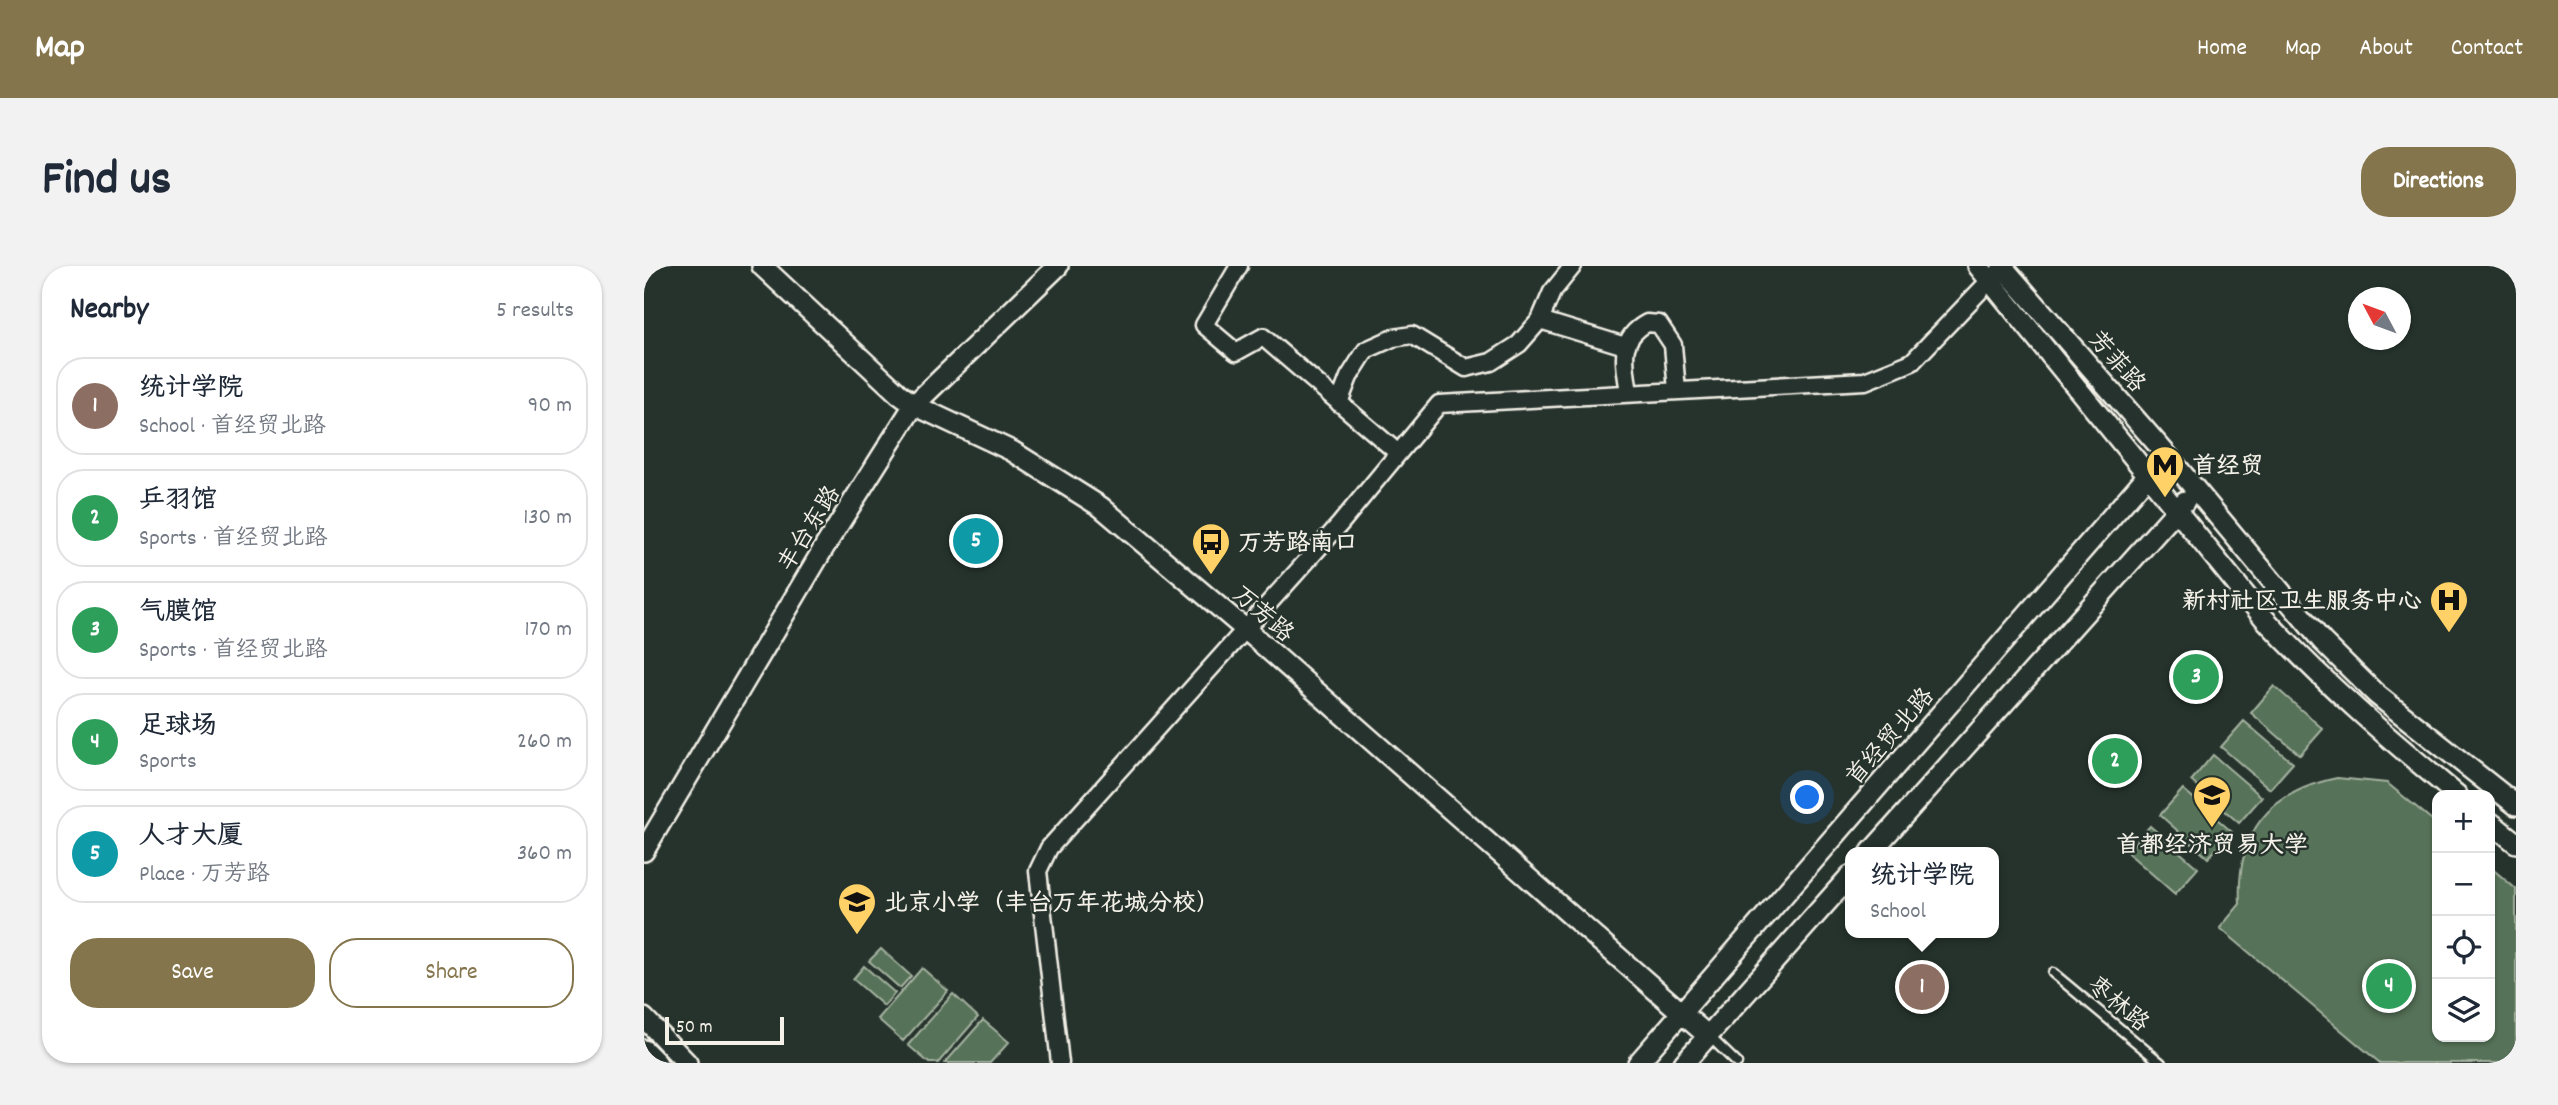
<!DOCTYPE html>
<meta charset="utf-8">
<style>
body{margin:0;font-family:Dekko,"LXGW WenKai TC",sans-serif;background:#f2f2f3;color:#1f2937}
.controls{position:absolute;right:21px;bottom:21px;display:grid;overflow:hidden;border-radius:14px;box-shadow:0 2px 5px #0004}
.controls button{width:63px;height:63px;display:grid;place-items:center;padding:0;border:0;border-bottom:2px solid #e0e1e3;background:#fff;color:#1f2937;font:35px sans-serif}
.compass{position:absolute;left:1704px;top:21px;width:63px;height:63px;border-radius:50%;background:#fff;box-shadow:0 2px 5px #0004;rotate:311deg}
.scale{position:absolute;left:21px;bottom:18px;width:119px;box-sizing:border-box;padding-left:7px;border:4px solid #f4f1e8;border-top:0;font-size:19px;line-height:24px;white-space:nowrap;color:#f4f1e8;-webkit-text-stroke:5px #26332d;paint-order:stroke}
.you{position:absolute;left:1164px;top:532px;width:24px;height:24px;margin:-18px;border:5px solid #fff;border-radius:50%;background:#1a73e8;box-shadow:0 0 0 10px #1a73e833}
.badge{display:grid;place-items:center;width:46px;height:46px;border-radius:50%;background:#84754c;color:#fff;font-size:23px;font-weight:700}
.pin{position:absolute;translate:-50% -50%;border:4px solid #fff;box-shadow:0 2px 7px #0006}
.popup{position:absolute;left:1201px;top:581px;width:154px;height:91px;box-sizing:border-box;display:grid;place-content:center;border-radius:14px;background:#fff;filter:drop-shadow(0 2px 5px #0005);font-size:23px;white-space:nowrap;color:#747a83}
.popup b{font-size:26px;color:#1f2937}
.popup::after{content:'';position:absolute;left:50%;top:100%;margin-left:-14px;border:14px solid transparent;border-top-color:#fff}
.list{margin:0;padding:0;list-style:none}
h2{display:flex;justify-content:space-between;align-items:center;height:91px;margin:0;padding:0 28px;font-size:30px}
h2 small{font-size:23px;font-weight:400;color:#747a83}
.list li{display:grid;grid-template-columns:46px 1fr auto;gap:21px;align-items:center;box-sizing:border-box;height:98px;margin:0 14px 14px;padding:0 14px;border:2px solid #e0e1e3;border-radius:28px}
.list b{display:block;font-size:26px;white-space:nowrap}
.list p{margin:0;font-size:23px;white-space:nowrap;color:#747a83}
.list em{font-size:23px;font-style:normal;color:#747a83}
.actions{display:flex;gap:14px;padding:21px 28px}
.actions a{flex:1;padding:16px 0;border:2px solid #84754c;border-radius:28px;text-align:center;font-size:24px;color:#84754c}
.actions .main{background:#84754c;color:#fff}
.icon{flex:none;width:38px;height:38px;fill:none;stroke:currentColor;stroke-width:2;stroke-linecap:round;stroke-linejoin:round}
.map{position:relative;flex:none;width:1872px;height:797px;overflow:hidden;border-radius:28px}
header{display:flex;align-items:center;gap:42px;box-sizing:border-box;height:98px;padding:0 35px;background:#84754c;color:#fff}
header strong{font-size:33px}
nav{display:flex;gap:38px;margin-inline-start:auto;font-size:24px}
.intro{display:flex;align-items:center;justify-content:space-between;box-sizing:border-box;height:168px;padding:0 42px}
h1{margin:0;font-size:49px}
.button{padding:18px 32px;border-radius:28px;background:#84754c;color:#fff;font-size:24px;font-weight:700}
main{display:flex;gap:42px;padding:0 42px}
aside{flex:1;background:#fff;border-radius:28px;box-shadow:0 2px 5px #0004}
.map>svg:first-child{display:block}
.park{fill:#567258;stroke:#a5b2a0;stroke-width:2}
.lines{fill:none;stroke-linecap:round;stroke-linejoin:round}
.service-casing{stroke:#f4f1e8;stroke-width:13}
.minor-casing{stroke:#f4f1e8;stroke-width:21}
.tertiary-casing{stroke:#f4f1e8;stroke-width:24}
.service{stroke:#26332d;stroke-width:8}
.minor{stroke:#26332d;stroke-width:16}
.tertiary{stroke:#26332d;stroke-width:19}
.labels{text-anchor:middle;stroke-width:5;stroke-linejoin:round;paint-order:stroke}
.street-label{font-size:24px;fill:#f4f1e8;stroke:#26332d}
.poi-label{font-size:24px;font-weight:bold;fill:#f4f1e8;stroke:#26332d;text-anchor:start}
</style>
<header>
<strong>Map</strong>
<nav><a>Home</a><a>Map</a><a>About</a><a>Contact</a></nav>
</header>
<div class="intro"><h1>Find us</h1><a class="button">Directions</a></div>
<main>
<aside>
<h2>Nearby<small>5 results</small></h2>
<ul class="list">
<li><span class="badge" style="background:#8d6e63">1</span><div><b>统计学院</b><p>School · 首经贸北路</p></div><em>90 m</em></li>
<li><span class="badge" style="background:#2e9e5b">2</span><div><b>乒羽馆</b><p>Sports · 首经贸北路</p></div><em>130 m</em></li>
<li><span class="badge" style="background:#2e9e5b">3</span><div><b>气膜馆</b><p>Sports · 首经贸北路</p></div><em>170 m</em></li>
<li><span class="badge" style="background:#2e9e5b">4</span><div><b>足球场</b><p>Sports</p></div><em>260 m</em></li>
<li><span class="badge" style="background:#0f9aa8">5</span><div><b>人才大厦</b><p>Place · 万芳路</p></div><em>360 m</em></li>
</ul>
<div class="actions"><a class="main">Save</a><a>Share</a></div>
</aside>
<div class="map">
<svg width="1872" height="797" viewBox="0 0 1872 797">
<rect width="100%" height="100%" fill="#26332d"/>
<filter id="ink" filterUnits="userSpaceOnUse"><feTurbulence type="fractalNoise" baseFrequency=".0143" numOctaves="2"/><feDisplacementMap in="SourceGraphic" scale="14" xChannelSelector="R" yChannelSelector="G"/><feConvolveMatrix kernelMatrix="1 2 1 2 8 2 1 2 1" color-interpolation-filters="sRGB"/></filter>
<g filter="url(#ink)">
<!-- park -->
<path class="park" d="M1630,420L1679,463L1656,489L1607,447Z
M1600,455L1649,497L1626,523L1577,481Z
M1569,489L1618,531L1595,557L1547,515Z
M1693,512L1743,517L1793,558V771H1846V601L1872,623V797H1736L1576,662L1596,638C1592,567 1624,526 1693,512Z
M1539,523L1588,566L1564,592L1516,549Z
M1506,560L1554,602L1531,628L1483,586Z
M237,683L267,710L256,722L225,695Z
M220,700L251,727L240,740L209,713Z
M278,702L304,725L259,775L234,753Z
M309,728L334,751L294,797H285L264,779Z
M339,754L365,776L346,797H301Z"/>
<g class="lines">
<defs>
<path id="service" d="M1409,707L1517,797
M1065,770L1093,797"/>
<path id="minor" d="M595,0L560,59L592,86L619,71L754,187
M896,54L981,80
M985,127C981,97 973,73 1003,57L1015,58L1029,79L1033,125
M695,137L705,111L722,84L749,72L768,69L822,102L847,96L875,78L896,54L908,26L929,0
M416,797L394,605L405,582L696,258L795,138L1221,115L1268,96L1352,8"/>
<path id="tertiary" d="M118,0L255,128L270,139L368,185L457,241L601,363L1064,770
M1334,0L1620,352C1680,417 1745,473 1813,529
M1358,0L1522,188L1678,375L1732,428L1872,539
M1846,556L1872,577
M0,585L181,280L270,139L414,0
M1227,586L1541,235
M0,752L43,797
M0,784L13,797
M994,797L1522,188
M1040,797L1206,610"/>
</defs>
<!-- service casing -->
<use href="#service" class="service-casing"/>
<!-- minor casing -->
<use href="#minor" class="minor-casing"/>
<!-- tertiary casing -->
<use href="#tertiary" class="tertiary-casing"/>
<!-- service -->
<use href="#service" class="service"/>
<!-- minor -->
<use href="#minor" class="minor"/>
<!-- tertiary -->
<use href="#tertiary" class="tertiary"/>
</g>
</g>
<!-- icons -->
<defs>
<symbol id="metro-pin" viewBox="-11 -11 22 30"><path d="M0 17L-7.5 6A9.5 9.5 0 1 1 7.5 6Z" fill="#ffd166" stroke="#26332d"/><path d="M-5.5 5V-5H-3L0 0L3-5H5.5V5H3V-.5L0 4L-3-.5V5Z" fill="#111"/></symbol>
<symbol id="bus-pin" viewBox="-11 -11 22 30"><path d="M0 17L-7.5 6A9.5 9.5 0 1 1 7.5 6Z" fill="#ffd166" stroke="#26332d"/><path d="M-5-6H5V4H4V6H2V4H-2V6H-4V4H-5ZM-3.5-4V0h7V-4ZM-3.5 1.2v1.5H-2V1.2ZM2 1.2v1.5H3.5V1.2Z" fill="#111"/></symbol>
<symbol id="hospital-pin" viewBox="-11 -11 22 30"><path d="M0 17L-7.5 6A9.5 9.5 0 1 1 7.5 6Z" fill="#ffd166" stroke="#26332d"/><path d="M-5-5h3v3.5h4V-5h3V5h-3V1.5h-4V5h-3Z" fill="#111"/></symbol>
<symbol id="university-pin" viewBox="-11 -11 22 30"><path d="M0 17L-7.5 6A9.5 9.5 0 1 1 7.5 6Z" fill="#ffd166" stroke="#26332d"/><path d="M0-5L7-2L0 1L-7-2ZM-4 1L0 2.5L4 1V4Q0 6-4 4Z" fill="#111"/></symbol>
<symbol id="school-pin" viewBox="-11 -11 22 30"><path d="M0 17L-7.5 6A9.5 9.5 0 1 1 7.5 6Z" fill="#ffd166" stroke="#26332d"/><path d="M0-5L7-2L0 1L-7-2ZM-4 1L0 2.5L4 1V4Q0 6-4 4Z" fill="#111"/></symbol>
</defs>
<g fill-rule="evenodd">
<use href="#metro-pin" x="1499" y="177" width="44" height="60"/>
<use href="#bus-pin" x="545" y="254" width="44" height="60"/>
<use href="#hospital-pin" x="1783" y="312" width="44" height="60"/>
<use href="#university-pin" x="1546" y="507" width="44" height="60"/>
<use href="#school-pin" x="191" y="614" width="44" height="60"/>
</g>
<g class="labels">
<!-- street labels -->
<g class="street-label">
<text transform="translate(1474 95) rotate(49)" y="8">芳菲路</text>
<text transform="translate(164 262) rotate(-58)" y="8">丰台东路</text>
<text transform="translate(620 347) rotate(41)" y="8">万芳路</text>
<text transform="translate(1245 470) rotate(-49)" y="8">首经贸北路</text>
<text transform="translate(1475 737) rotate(40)" y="8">枣林路</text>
</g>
<!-- poi labels -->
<g class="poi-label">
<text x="1548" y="207">首经贸</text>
<text x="594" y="284">万芳路南口</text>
<text x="1778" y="342" text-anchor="end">新村社区卫生服务中心</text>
<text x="1568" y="586" text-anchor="middle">首都经济贸易大学</text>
<text x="240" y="644">北京小学（丰台万年花城分校）</text>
</g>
</g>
</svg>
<div class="controls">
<button>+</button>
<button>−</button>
<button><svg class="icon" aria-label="locate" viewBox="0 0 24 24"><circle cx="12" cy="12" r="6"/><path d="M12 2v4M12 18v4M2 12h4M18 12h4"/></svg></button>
<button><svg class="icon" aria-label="layers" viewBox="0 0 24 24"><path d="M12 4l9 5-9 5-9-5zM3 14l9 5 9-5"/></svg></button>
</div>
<svg class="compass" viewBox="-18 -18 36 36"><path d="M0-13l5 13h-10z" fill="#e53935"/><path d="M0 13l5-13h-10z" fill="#747a83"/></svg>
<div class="scale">50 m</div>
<div class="you"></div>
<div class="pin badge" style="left:1278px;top:721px;background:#8d6e63">1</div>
<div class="popup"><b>统计学院</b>School</div>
<div class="pin badge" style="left:1471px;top:495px;background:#2e9e5b">2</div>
<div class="pin badge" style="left:1552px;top:411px;background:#2e9e5b">3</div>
<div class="pin badge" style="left:1745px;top:720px;background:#2e9e5b">4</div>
<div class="pin badge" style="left:332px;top:275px;background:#0f9aa8">5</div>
</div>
</main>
